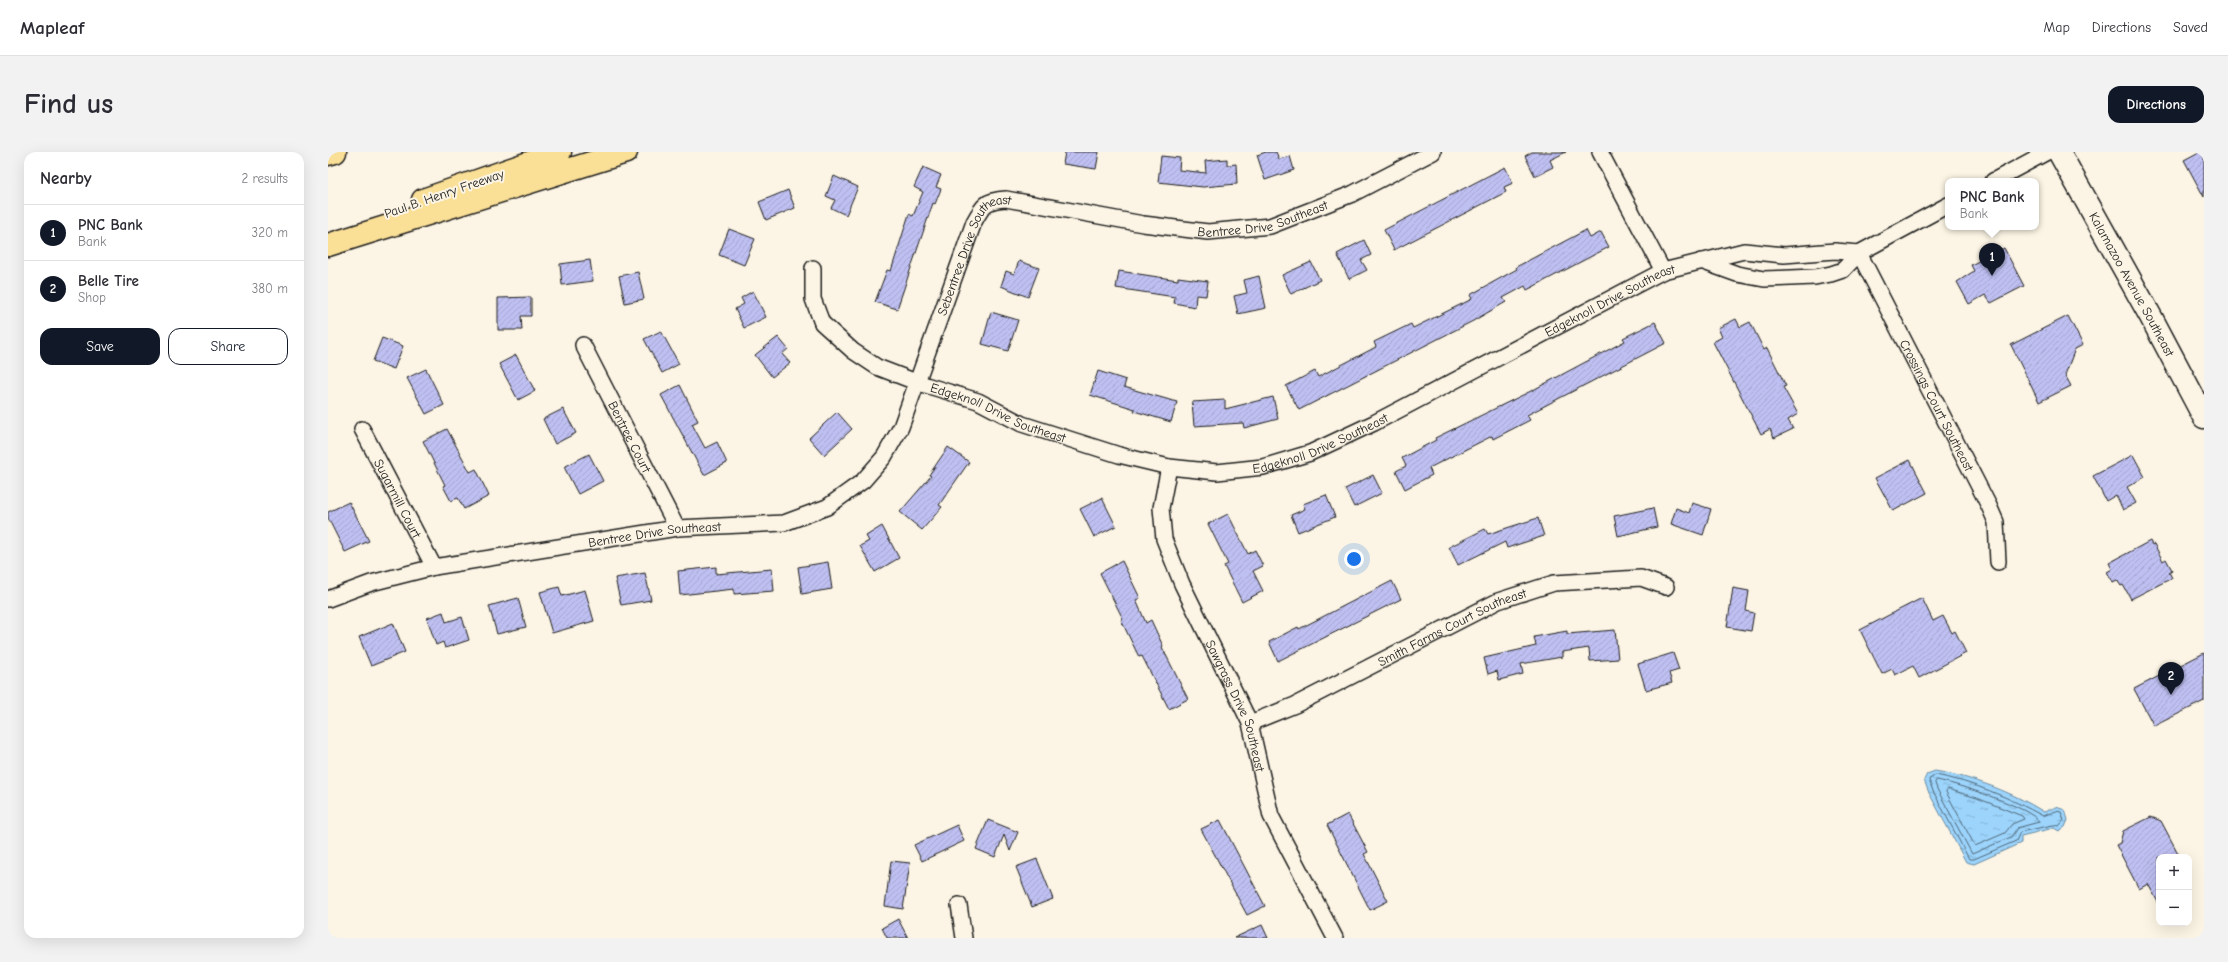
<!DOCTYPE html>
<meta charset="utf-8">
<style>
body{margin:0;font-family:"Comic Neue",sans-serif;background:#f2f2f3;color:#2b2b33}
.controls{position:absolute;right:12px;bottom:12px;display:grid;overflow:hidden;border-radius:8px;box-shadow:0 4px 16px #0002}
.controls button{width:36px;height:36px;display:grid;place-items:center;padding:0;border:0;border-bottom:1px solid #e1e1e2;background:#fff;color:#2b2b33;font:20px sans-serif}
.you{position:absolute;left:1026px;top:407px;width:14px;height:14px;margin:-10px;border:3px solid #fff;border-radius:50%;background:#1a73e8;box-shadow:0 0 0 6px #1a73e833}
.badge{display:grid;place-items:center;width:26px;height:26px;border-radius:50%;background:#111827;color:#fff;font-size:13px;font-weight:700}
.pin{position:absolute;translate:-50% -33px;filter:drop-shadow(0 1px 2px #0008)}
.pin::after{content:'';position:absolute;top:21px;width:14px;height:12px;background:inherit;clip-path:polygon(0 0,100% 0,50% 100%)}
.popup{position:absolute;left:1617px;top:26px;width:94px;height:52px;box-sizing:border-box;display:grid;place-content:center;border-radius:8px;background:#fff;filter:drop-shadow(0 1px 3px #0005);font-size:13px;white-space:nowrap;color:#7c7c81}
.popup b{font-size:15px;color:#2b2b33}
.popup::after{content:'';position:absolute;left:50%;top:100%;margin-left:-8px;border:8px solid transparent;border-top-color:#fff}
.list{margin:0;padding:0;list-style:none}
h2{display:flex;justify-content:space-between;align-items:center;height:52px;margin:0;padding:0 16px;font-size:17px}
h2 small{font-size:13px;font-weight:400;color:#7c7c81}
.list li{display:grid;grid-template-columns:26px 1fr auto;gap:12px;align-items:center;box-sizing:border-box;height:56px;padding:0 16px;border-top:1px solid #e1e1e2}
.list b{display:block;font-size:15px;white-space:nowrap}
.list p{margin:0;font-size:13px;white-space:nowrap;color:#7c7c81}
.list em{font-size:13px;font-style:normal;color:#7c7c81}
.actions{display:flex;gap:8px;padding:12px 16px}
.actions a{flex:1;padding:9px 0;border:1px solid #111827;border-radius:12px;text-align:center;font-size:14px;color:#111827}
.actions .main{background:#111827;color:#fff}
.map{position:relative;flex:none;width:1876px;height:786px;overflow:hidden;border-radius:12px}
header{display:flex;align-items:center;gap:24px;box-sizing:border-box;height:56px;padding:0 20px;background:#fff;border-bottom:1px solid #e1e1e2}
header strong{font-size:19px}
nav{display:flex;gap:22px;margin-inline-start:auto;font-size:14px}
.intro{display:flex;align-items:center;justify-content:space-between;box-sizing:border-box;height:96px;padding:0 24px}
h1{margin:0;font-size:28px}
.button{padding:10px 18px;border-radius:12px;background:#111827;color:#fff;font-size:14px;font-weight:700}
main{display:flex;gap:24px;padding:0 24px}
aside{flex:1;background:#fff;border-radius:12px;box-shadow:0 4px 16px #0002}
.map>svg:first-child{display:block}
.water{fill:url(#water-ripples);stroke:#698aa2}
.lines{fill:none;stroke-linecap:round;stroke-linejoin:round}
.shore{stroke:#4f6676;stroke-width:1}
.building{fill:url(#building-hatch);stroke:#1c1c1c}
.street-casing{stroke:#1c1c1c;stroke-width:18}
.secondary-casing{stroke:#1c1c1c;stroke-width:25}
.highway-casing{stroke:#1c1c1c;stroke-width:25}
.street{stroke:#fcf5e5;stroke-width:15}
.secondary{stroke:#fcf5e5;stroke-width:22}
.highway{stroke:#fadf96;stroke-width:22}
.labels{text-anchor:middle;stroke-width:4;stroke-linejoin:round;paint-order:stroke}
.street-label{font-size:13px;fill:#1c1c1c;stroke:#fcf5e5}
</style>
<header>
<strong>Mapleaf</strong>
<nav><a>Map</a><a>Directions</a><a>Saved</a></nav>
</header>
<div class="intro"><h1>Find us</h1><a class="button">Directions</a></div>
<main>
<aside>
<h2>Nearby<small>2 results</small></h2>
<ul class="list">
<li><span class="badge">1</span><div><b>PNC Bank</b><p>Bank</p></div><em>320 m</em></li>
<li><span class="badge">2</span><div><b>Belle Tire</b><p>Shop</p></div><em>380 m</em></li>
</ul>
<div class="actions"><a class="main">Save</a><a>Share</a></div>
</aside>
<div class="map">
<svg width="1876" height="786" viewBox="0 0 1876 786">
<defs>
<pattern id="water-ripples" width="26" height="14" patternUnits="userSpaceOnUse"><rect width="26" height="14" fill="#9cd4fc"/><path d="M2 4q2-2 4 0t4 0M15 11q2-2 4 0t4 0" fill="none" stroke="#86b5d7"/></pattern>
<pattern id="building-hatch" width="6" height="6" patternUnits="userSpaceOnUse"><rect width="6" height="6" fill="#bfc0f2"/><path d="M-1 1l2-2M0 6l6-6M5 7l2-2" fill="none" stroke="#a4a4cf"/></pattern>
</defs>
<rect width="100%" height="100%" fill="#fcf5e5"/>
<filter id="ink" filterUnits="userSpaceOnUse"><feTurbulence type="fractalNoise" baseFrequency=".025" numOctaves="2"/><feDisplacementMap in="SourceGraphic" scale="8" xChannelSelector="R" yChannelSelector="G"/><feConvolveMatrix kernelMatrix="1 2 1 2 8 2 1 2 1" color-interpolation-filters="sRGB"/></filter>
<g filter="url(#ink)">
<!-- water -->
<path class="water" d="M1607,619C1645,625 1684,640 1716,660L1728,655L1737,658L1740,668L1737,675L1731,679L1726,676L1693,684V691L1646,712L1638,710L1601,641L1596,628L1599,622Z"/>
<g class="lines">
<!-- shore -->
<path class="shore" d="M1608,623C1645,630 1682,646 1715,664L1728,659L1733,660L1736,668L1731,674L1725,673L1692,680L1688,689L1646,707H1641L1605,639L1601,628Z
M1609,628C1626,631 1705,656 1711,670L1689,676L1683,685L1644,702L1609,637L1607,631Z
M1620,637L1649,646L1694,664L1696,667L1684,672L1677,681L1647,694L1618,640Z"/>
</g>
<!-- building -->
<path class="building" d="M737,0H771L768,17L735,12Z
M938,0H948L951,7L962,4L966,18L937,28L929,3Z
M1204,0H1238L1222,8L1225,15L1207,24L1197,4Z
M1871,0H1876V45L1856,8Z
M833,4L852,6L851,18L878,21L877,9L899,7V13L908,12L909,32L875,35L830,30Z
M595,15L613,23L608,35L613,37L607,52L605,51L569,157L547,150L559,118L563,119L581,62L585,64L595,40L586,35Z
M1177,15L1185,31L1176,35L1178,40L1066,98L1056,78Z
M506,24L530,35L518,63L503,56L507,48L498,44Z
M460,38L467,56L438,68L431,50Z
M401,77L427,87L416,113L391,103Z
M1258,78L1262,86L1273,80L1281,95L1199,138L1197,134L1175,146L1178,150L1145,169L971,258L958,234L987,219L990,225L1048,195L1046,190L1083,172L1085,176L1144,147L1142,143L1189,117L1188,115Z
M1036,88L1043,103L1033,108L1039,118L1021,127L1009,102Z
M1676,96L1696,134L1663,151L1657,143L1641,152L1629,130L1646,119L1643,113Z
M262,108L265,129L234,133L232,112Z
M691,109L711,116L700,145L673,134L678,119L686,122Z
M983,110L992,128L963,142L954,123Z
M791,119L850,128V125L880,129L878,144L868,143L867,155L846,151L847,145L788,136Z
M310,120L316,147L297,151L291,124Z
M931,124L938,156L910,162L906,144L919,141L916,128Z
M425,139L438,165L416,176L407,157L416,152L413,146Z
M203,145V164H193L194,178H170V146Z
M663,160L690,168L680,199L654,192Z
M1740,164L1755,193L1747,197L1737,223L1743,234L1711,250L1683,193Z
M1408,167L1412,175L1422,170L1436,198L1439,196L1458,234L1455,235L1470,262L1460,268L1465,277L1446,286L1442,277L1433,282L1385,190L1394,185L1390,176Z
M1327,170L1338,191L1199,263L1202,268L1165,287L1164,284L1101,316L1104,323L1077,337L1068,319L1078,314L1074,306L1108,288L1107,286L1205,238L1297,189L1295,186Z
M333,179L351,212L334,221L316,187Z
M450,185L460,197L454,202L462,211L444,225L427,203Z
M54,186L75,194L66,217L45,209Z
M188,203L207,239L190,248L171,212Z
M98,217L116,253L98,262L79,226Z
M770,219L798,228L796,235L849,250L843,270L806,259L807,257L762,243Z
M352,233L370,269L364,272L377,296L389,290L399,311L376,323L333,243Z
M945,245L950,267L916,276L915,271L866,274L864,250L897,248V257Z
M235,257L248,281L227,292L215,267Z
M509,260L524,277L496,303L481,286Z
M119,277L142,320L148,317L161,344L136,357L130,346L123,349L115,334L117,333L95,289Z
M620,295L641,310L611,353L614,355L594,378L572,360L603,324L601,323Z
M261,302L275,329L250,342L236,315Z
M1805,303L1817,325L1799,335L1808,351L1795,358L1788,343L1778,349L1765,324Z
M1582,308L1599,341L1565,359L1547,326Z
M1045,323L1054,341L1026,355L1017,337Z
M998,343L1007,365L970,380L963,363L977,357L975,352Z
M774,346L788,374L766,385L752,357Z
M21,350L41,389L17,400L0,366V360Z
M1364,351L1383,357L1375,383L1343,372L1348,356L1361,361Z
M1325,356L1329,375L1290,384L1286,364Z
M900,362L920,402L927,398L935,414L925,419L935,439L914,450L896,414L900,412L880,372Z
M1210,366L1216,384L1179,396L1177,390L1130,413L1121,395L1157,377L1160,382Z
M554,374L571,406L547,420L532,394L541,389L538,384Z
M1822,389L1824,393L1826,392L1835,409L1838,407L1844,418L1841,420L1844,426L1803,447L1795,433L1793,434L1789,428L1785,430L1779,420L1784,417L1781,411Z
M794,409L812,446L808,448L818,471L823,468L835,494L834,495L860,547L841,557L814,504L811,505L793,468L795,467L772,421Z
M500,410L504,437L474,442L470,415Z
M388,415V422L444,417L446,439L406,442V437L352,443L350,419Z
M317,421L323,448L293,453L287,426Z
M1064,429L1073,447L950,509L941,490L970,475L971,477Z
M231,435L234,444L257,438L266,469L224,481L212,440Z
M1405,436L1421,439L1418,459L1426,461L1423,479L1399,475Z
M190,446L198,475L169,482L161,454Z
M1594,446L1605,469L1615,464L1624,481L1627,479L1638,501L1591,526L1585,514L1567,523L1564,517L1554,522L1532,478Z
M115,460L118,470L134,465L141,488L117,496L115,490L108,493L99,466Z
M65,471L77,500L43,514L31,485Z
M1287,478L1290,507L1262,509L1261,496L1234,500V505L1193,512L1195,522L1171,528L1169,519L1160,522L1156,506L1208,494L1206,485L1239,479V482Z
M1345,501L1351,518L1341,521L1344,531L1318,538L1310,512Z
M1876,501V549L1826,574L1806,537Z
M1020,662L1040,700L1036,702L1060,749L1042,758L999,673Z
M1823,665L1833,669L1852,705H1831V752L1820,732L1811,737L1788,693L1792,691L1795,679Z
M660,668L690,680L682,699L676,683L667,705L648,697Z
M892,668L937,754L919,763L873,677Z
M629,673L636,689L594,709L586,693Z
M709,707L725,747L704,755L688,715Z
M563,709L582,711L575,757L557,754Z
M570,767L580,786H559L554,776Z
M934,773L940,786H906Z"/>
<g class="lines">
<defs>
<g id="street">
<path d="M1272,0L1335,119"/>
<path d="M1665,29L1719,0"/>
<path id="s1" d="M1531,101L1661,354L1668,370L1670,410"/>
<path d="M1373,109L1409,122L1436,127L1487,125L1503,122L1515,118L1531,101L1620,53"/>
<path id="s2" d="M485,116V147L494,171L525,199L549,215L588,230L650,249L694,272L791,303L841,315L889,320L935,315L982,301L1046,271L1335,119L1416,99L1456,103L1507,99L1531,101"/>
<path id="s3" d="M255,193L349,376"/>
<path id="s4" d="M34,277L106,415"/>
<path id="s5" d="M841,315L833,356L836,387L854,432L922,571L943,664L1007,786"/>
<path id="s6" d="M0,447L43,431L106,415L349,376L456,371L499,355L535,329L556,305L573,275L646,70C655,53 658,48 678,47L815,72L880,80L942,74L1024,42L1105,0"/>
<path id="s7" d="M922,571L967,553L1170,449L1226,431L1313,426L1338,435"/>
<path d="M631,753L636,786"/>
</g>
<g id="secondary">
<path id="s8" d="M1731,0L1823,165L1876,265"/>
</g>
<path id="highway" d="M0,2L7,0
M95,48L232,0
M0,93L298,0"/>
</defs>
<!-- street casing -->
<use href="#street" class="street-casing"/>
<!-- secondary casing -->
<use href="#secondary" class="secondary-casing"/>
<!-- highway casing -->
<use href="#highway" class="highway-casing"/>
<!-- street -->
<use href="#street" class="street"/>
<!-- secondary -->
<use href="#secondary" class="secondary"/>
<!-- highway -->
<use href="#highway" class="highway"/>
</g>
</g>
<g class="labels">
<!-- street labels -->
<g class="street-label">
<text transform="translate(116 41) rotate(-19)" y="5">Paul B. Henry Freeway</text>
<text dy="5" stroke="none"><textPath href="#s6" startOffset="1142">Bentree Drive Southeast</textPath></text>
<text dy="5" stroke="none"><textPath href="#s6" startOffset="813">Sebentree Drive Southeast</textPath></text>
<text dy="5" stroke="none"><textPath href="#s8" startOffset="151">Kalamazoo Avenue Southeast</textPath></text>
<text dy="5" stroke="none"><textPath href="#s2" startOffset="917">Edgeknoll Drive Southeast</textPath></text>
<text dy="5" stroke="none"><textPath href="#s1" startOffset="171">Crossings Court Southeast</textPath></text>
<text dy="5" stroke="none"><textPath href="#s2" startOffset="257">Edgeknoll Drive Southeast</textPath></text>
<text dy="5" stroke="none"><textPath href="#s3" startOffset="103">Bentree Court</textPath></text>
<text dy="5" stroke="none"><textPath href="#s2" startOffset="593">Edgeknoll Drive Southeast</textPath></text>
<text dy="5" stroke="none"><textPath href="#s4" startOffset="78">Sugarmill Court</textPath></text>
<text dy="5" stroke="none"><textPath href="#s6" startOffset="334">Bentree Drive Southeast</textPath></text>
<text dy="5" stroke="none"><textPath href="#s7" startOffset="224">Smith Farms Court Southeast</textPath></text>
<text dy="5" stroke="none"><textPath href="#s5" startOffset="255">Sawgrass Drive Southeast</textPath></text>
</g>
</g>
</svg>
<div class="controls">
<button>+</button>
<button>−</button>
</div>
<div class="you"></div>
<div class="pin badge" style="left:1664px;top:124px">1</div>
<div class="popup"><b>PNC Bank</b>Bank</div>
<div class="pin badge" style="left:1843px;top:543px">2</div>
</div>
</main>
